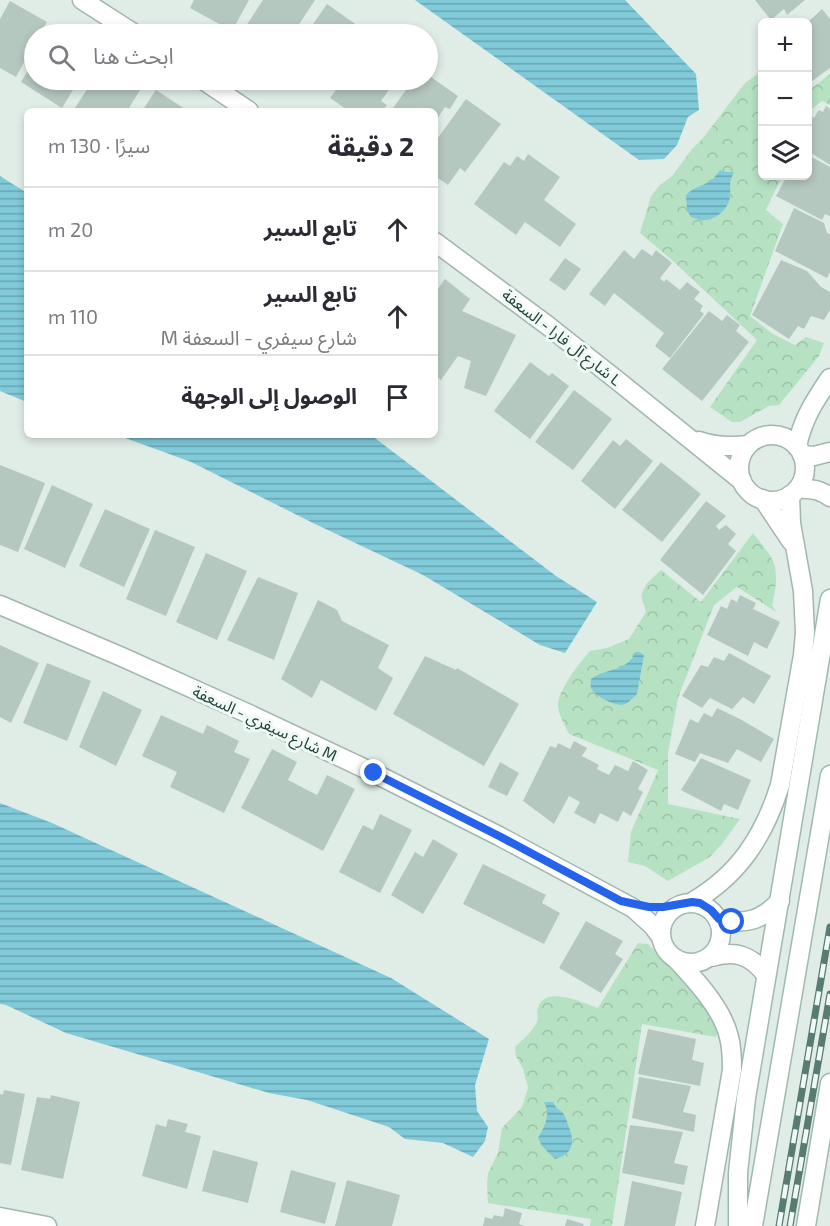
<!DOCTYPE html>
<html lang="ar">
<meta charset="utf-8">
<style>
body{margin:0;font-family:"Exo 2","Noto Sans Arabic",sans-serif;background:#f2f2f3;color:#2b2b33;direction:rtl}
.controls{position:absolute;right:18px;top:18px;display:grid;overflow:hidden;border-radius:9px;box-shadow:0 3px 9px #0003}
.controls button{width:54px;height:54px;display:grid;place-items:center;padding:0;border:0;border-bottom:2px solid #e1e1e2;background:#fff;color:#2b2b33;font:30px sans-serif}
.stop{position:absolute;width:18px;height:18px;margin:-14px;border:4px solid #2563eb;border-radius:50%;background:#fff}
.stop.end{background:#2563eb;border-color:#fff;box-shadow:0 2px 6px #0008}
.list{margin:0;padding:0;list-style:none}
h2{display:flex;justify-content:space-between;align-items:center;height:78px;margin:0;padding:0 24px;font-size:26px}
h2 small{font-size:20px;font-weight:400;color:#7c7c81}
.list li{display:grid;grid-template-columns:39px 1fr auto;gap:18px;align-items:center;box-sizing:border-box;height:84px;padding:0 24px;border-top:2px solid #e1e1e2}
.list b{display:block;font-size:22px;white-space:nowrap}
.list p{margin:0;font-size:20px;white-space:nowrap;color:#7c7c81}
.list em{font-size:20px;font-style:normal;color:#7c7c81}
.icon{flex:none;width:33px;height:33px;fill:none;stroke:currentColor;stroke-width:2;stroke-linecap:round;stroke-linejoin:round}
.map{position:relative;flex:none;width:830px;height:1226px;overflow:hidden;direction:ltr}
.search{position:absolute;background:#fff;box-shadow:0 3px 9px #0003;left:24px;top:24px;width:414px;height:66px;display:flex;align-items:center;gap:15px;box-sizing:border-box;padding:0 21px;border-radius:33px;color:#7c7c81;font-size:22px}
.panel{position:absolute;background:#fff;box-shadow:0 3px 9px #0003;left:24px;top:108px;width:414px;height:330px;border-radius:9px;direction:rtl}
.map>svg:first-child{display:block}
.forest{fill:url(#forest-crowns)}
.water{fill:url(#water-rules)}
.building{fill:#b5c8c0}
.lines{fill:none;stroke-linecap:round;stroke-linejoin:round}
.street-casing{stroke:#a2b5af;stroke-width:21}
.secondary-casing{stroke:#9dbab0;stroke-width:21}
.street{stroke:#fff;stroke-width:18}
.secondary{stroke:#fff;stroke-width:18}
.rail-casing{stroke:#587b72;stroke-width:7}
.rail{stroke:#f0f9f5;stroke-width:4.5;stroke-dasharray:14;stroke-linecap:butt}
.route{stroke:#2563eb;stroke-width:8}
.labels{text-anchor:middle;stroke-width:6;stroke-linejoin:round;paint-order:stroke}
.street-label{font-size:16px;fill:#1e3f37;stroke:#f0f9f5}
</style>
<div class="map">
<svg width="830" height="1226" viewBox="0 0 830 1226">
<defs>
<pattern id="forest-crowns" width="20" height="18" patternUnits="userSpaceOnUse" patternTransform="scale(1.5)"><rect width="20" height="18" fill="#b6e1c2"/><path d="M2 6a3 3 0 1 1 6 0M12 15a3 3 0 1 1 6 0" fill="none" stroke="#9cc2a7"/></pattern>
<pattern id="water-rules" width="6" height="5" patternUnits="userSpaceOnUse" patternTransform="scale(1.5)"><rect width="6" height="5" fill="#81cad9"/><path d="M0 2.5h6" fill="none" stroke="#69a5b1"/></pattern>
</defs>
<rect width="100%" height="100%" fill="#e0ede7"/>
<!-- forest -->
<path class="forest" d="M762,71V176H782L766,210L783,224L750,316L773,334L795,345L806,337L824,343L819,356L779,405L769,406L740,422H732L710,407L757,340L673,261L640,233L651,196L660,185L672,176L692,149L703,138L745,83Z
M830,74V105L822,101L808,112V91Z
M753,533C759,541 766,549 771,557C779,570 776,590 772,605L776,612L737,587L714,605L678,698L668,753V804L740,819L722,844L710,857L668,881L645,866L628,862L631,832L658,770L569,734C565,725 557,713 558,703C560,688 580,662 590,651L607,648L629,639L646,612L641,595L647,583L661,570L701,602Z
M638,943L648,944L665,962L675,970L691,977L718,1030L716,1037L642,1024L612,1226H590L591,1219L488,1203L487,1184L488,1173L498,1153L502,1128L522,1107L528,1088L523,1069L516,1056L515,1047C522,1040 532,1032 537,1022C539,1017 536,1012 538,1008C544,984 584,1003 598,1008Z"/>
<!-- water -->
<path class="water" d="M415,0H625L696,74L699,110L688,117L677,145L664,159L639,160Z
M720,170L726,172H734C728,185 731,182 730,195C730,209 714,222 700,220C697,219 694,218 691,217L687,210L686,195C699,182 708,189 720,170Z
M0,176L27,193V402L0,391Z
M117,435H371L556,576L597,602L565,653L540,645L423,575L313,523L191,462Z
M636,652L644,655L637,694C633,698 629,702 625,704C618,708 594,696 591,688C590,686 591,681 591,679C608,667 625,673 636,652Z
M0,803L52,823L391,978L489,1039L475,1085L477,1111L488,1127L485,1141L473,1157L443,1143L405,1139L389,1127L307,1100L269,1093L66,1033L6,1005L0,1004Z
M544,1102H553C556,1108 557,1108 562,1112C565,1115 567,1121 568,1125C575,1140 574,1155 555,1159L542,1146L538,1138C545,1126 551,1115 544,1102Z"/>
<!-- building -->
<path class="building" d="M194,0H249L232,31L190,8Z
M263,0H315L294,32L297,34H252L244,29Z
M755,0H805L787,15L784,9L771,20Z
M10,1L47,22L40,34H34V44L16,77L0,68V19Z
M327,4L368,33L367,34H306Z
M822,9L830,19V68L808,84V22Z
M57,25L73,34H51Z
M34,61V80H79L62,108L21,82Z
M428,75L458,96L450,109L445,107L435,122V111H391L413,80H428Z
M93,80H141L145,82L127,111H73Z
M318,80H336L330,88Z
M343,80H396L381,101L387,105L382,111H349L330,98Z
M156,90L188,111H142Z
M466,99L501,124L465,172L460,168L448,185L435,176V142Z
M826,106L830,109V165L808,151V118L809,115L814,118L819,110L823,112Z
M528,154L560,177L544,200L576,224L560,247L525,222L516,235L474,204L504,162L510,166L517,156L524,161Z
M808,155L830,167V216L825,214L822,220L776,196L787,176H808Z
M794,208L824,223L827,233L830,234V272L827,278L775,251Z
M642,249L652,256L656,250L672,263L660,278L664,282L666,279L680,290L687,282L700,292L694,299L703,306L700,311L704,314L670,358L655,346L664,333L614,293L605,306L589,294L624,250L634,259Z
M565,258L581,269L565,291L549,280Z
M781,260L807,271L821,287L830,292V310L824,320L811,316L804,329L798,326L789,339L752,315Z
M445,279L470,299L462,311L516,335L486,396L464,388L471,361L458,356L441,380L435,375V293Z
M709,311L722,321L727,315L740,325L736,331L749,342L702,401L662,369Z
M530,362L549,376L552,373L569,386L530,439L494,411Z
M574,390L612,419L573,470L535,442Z
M626,439L653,461L615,509L581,481L613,440L620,446Z
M661,462L701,494L662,542L622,510Z
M0,465L45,483L18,552L0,545Z
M52,485L93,504L65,568L24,549Z
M706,501L726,516L716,526L719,530L726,525L736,534L728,544L736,551L703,595L660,560Z
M105,509L150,529L124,587L79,566Z
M155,530L195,547L166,616L126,599Z
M206,553L247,571L217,640L176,622Z
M258,577L298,593L274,660L227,640Z
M740,595L756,603L753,609L780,622L767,649L754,642L748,656L707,635L721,606L727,609L731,599L737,602Z
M318,600L337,610L342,621L389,645L378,668L393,678L376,711L321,680L312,698L281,679Z
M0,645L39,663L11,723L0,717Z
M729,653L771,676L754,704L743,697L732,709L710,698L702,708L682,696L701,665L708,667L714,657L724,661Z
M425,656L456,670L457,668L519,704L484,766L393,714Z
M47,663L91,681L67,741L23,723Z
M103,691L142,710L116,766L79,747Z
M717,708L740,719L774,739L761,762L737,749L728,763L700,753L695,762L675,754L690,719L698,723L704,713L712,717Z
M161,715L203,734L207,725L239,741L234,752L250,759L224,813L170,787L177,772L142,756Z
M574,741L587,748L582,756L599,765L597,769L609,775L615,765L628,771L633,761L648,770L638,789L643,792L631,816L623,811L618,822L600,813L595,824L574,813L580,802L569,796L554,824L523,801L550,746L556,748L558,743L570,749Z
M272,749L297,762L288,780L317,795L327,775L355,789L323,851L241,808Z
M701,758L751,780L738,810L724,804L721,811L681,790Z
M500,762L519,773L507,796L488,787Z
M380,814L412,830L380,893L339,872L363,825L373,830Z
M433,839L458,854L423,914L391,895L415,852L423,857Z
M483,864L546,895L542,903L560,913L544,944L463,904Z
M586,921L623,941L615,954L623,959L601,993L559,968Z
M648,1029L696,1039L692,1060L704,1063L700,1086L638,1074Z
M639,1077L691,1086L683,1112L696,1115L694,1132L632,1118Z
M4,1090L25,1094L11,1165L0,1163V1094L3,1095Z
M51,1095L80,1102L63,1179L21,1170L37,1097L50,1099Z
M168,1119L188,1124L185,1132L201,1136L187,1189L142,1176L156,1124L166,1127Z
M630,1125L683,1132L674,1163L688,1166L684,1185L622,1173Z
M213,1150L258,1162L248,1203L202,1191Z
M291,1170L336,1183L325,1224L280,1212Z
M347,1180L400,1195L392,1226H335Z
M632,1181L682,1192L675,1226H624Z
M505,1208L522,1213L519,1224L525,1226H483L485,1217L492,1219L494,1215L503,1217Z
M567,1219L584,1224L583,1226H565Z"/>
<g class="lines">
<defs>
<path id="street" d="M82,0L135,34
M203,80L249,111
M435,242L547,325L618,381L742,481
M739 468a33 33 0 1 1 66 0a33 33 0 1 1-66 0Z
M699,441C716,447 731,447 748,445
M797,447C802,420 815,400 830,378
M802,455L814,456L830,452
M797,489C809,488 820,489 830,497
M763,499L791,541
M0,605L122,657L249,714L374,773L499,836L633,908L653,926L661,937
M692,902C739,875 764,836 780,785L803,655L805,633L803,591L791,523L790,495
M661 933a30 30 0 1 1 60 0a30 30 0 1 1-60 0Z
M719,919C745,925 761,921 780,901
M711,957C735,950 751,955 766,975
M676,959C697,982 722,1008 729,1037C732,1048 732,1059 732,1070L705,1226
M0,1217L47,1226"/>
<path id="secondary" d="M738,1226V1173L746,1098L830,599
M753,1226L830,775
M806,1226L830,1083"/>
</defs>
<!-- street casing -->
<use href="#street" class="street-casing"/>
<!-- secondary casing -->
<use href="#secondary" class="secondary-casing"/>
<!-- street -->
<use href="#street" class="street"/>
<!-- secondary -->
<use href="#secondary" class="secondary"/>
<defs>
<path id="rail" d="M779,1226L830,927
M790,1226L830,994"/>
</defs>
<!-- rail casing -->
<use href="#rail" class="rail-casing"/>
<!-- rail -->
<use href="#rail" class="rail"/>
</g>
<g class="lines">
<!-- route -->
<path class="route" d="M374,773L499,836L621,901L649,907H663L692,902L700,903L711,910L719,919L732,922"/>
</g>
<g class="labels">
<!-- street labels -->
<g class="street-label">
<text transform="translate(562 337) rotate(38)" y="6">شارع آل فارا - السعفة L</text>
<text transform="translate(265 723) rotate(25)" y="6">شارع سيفري - السعفة M</text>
</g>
</g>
</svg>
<div class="controls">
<button>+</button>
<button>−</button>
<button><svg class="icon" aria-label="layers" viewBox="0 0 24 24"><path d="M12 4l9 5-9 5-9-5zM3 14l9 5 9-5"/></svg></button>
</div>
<div class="stop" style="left:732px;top:922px"></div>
<div class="stop end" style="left:374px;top:773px"></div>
<div class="search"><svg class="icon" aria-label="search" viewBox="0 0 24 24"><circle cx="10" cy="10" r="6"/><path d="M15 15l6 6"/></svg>ابحث هنا</div>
<section class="panel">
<h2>2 دقيقة<small>سيرًا · 130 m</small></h2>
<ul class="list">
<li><svg class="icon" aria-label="ahead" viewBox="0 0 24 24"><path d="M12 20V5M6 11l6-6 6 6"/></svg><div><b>تابع السير</b></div><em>20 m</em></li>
<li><svg class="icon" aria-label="ahead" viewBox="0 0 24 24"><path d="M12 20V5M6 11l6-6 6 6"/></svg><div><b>تابع السير</b><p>شارع سيفري - السعفة M</p></div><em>110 m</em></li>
<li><svg class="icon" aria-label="arrive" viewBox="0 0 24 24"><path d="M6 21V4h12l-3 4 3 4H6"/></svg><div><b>الوصول إلى الوجهة</b></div></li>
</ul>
</section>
</div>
